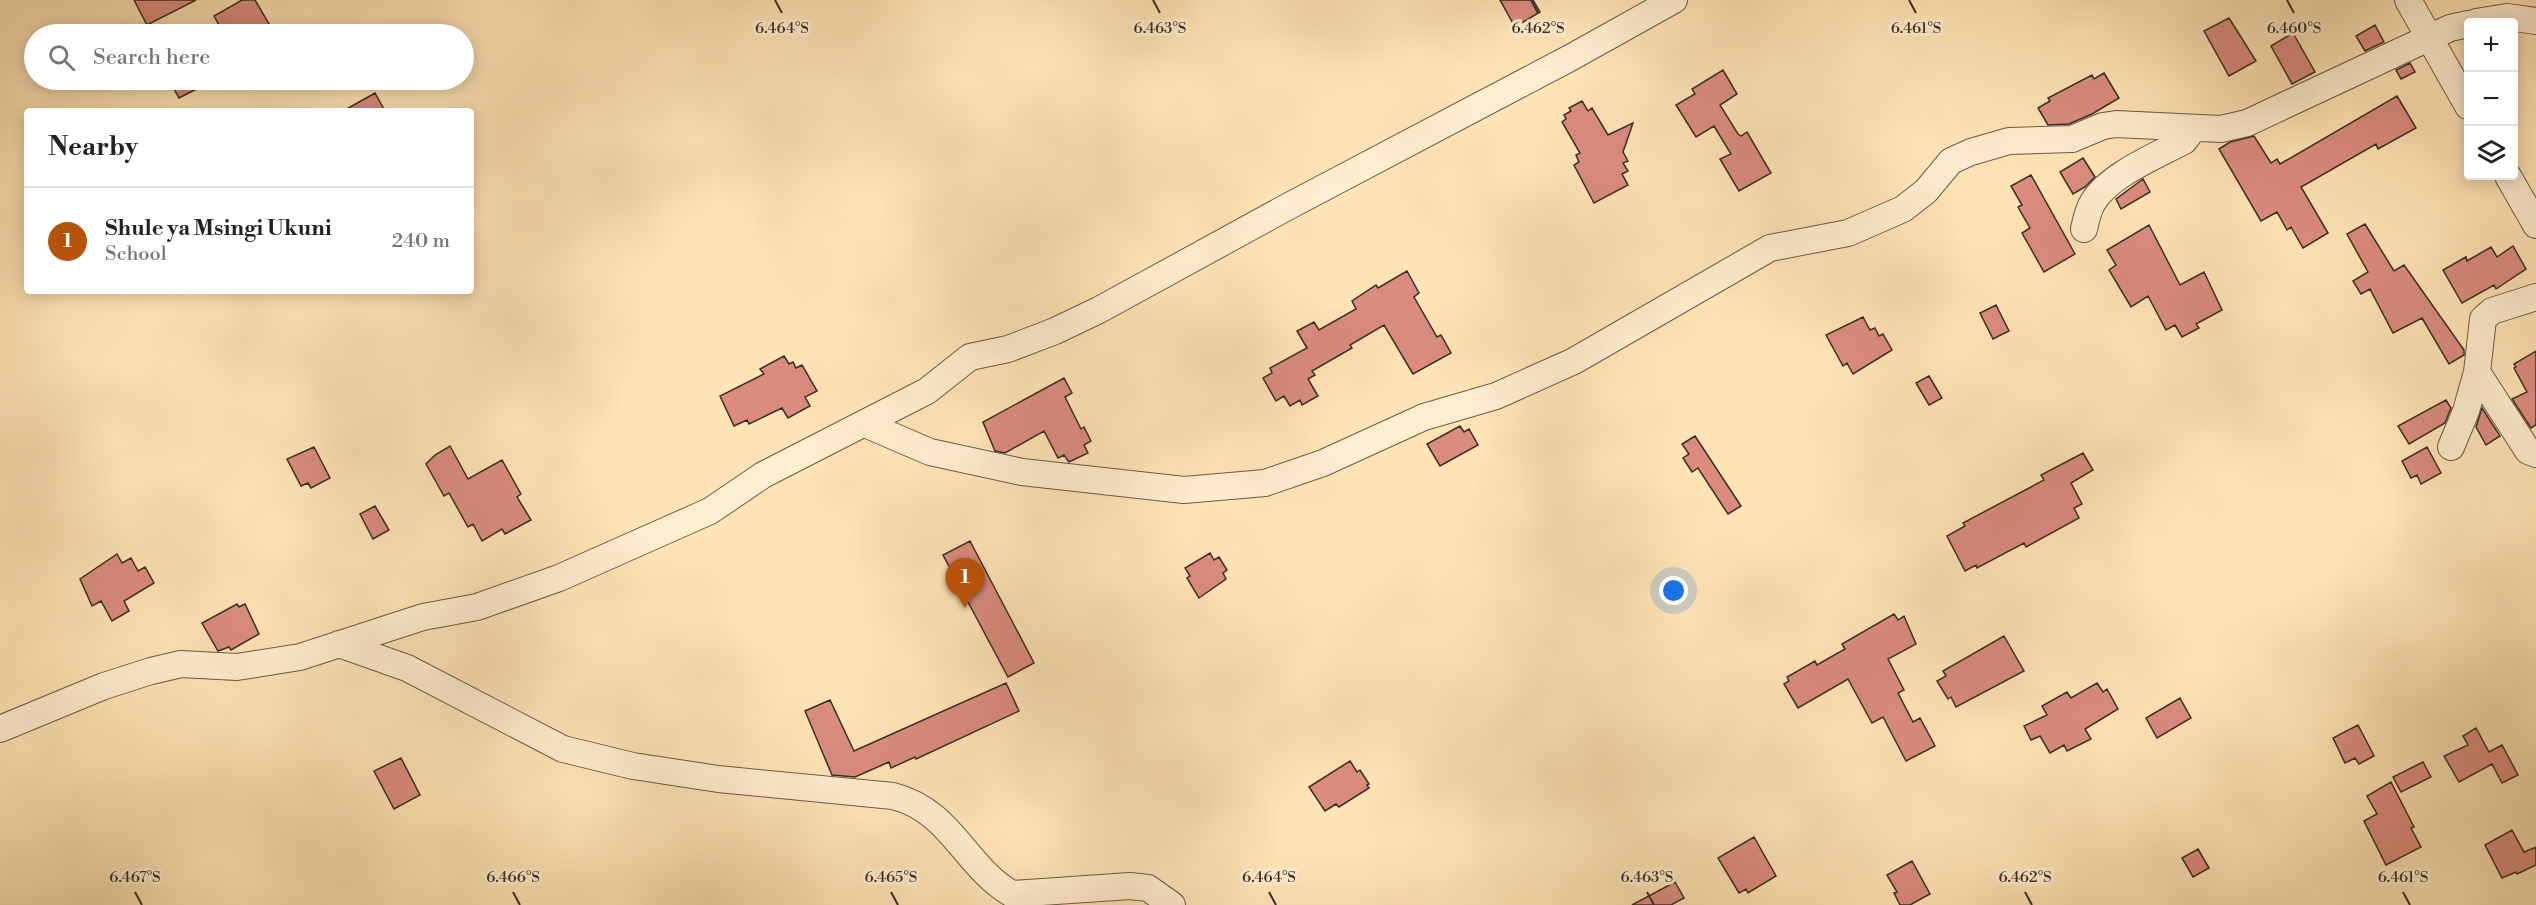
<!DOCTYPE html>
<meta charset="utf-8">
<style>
body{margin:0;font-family:"Libre Bodoni",serif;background:#f2f2f2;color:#222}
.controls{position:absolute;right:18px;top:18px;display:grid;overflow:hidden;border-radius:6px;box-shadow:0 3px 15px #0003}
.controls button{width:54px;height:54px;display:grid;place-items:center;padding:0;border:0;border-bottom:2px solid #e0e0e0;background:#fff;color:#222;font:30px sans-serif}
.you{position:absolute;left:1674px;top:591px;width:21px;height:21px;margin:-15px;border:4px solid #fff;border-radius:50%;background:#1a73e8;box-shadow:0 0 0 9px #1a73e833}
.badge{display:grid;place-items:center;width:39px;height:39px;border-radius:50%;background:#b45309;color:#fff;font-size:20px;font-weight:700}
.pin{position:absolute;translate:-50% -50px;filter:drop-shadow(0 2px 3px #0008)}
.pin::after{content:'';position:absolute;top:32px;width:21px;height:18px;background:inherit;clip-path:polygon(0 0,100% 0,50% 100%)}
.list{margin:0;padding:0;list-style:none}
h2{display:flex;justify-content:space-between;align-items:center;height:78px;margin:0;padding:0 24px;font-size:26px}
h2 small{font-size:20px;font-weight:400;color:#767676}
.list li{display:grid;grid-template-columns:39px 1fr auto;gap:18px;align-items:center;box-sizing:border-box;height:108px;padding:0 24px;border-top:2px solid #e0e0e0}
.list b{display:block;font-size:22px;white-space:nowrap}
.list p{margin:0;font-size:20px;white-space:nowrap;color:#767676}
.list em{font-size:20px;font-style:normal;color:#767676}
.icon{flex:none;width:33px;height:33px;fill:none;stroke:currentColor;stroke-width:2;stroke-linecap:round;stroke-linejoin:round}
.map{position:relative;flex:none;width:2536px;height:905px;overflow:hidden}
.search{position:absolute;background:#fff;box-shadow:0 3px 15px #0003;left:24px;top:24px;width:450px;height:66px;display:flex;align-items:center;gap:15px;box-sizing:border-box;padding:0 21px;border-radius:33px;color:#767676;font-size:22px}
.panel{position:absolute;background:#fff;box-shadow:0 3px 15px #0003;left:24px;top:108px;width:450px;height:186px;border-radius:6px}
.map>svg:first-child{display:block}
.building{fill:#db8c7f;stroke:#372e22;stroke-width:1.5}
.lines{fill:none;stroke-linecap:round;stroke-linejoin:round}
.minor-casing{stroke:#695c47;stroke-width:28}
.minor{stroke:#ffedcf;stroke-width:26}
.ticks{fill:none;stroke:#372e22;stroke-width:2}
.ticks-label{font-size:15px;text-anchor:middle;fill:#372e22;stroke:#ffedcf;stroke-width:6;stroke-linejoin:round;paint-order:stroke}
</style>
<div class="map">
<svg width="2536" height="905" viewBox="0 0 2536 905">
<rect width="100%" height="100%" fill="#ffe4b5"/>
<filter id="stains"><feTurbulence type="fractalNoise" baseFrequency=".00333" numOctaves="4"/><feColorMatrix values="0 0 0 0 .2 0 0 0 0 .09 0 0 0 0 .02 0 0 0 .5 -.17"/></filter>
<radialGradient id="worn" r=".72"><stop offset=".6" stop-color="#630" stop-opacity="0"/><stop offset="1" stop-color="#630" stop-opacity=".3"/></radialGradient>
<!-- building -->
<path class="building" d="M134,0H196L147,25Z
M242,0H255L275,34H224L214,16Z
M1500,0H1533L1540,12L1515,27Z
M2229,18L2256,61L2229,76L2204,31Z
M2375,25L2384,42L2365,51L2356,36Z
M2293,33L2315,72L2292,84L2271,46Z
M2410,63L2415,72L2401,79L2396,70Z
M1723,70L1737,94L1720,105L1738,134L1741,136L1747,132L1771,173L1739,191L1720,159L1731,154L1714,126L1696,137L1676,105L1695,94L1692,89Z
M2104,73L2119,98L2092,114L2069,124L2048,125L2038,108L2050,101L2048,98L2092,75L2094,79Z
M169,80H214L179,98Z
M375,93L385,111H343Z
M2397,96L2416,128L2378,149L2376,144L2301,187L2328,233L2303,248L2291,227L2287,230L2277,212L2261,221L2219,149L2230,142L2254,136L2271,163L2277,159L2280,164Z
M1582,101L1588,111L1592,108L1608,135L1633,123L1623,152L1628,161L1623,163L1628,171L1622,174L1628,185L1594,203L1574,165L1579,162L1576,155L1580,153L1562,122L1566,119L1564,115L1571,111L1569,108Z
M2083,158L2095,177L2085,187L2073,194L2060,172Z
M2031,175L2075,254L2044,272L2022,233L2030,228L2018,207L2022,205L2011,186Z
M2143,179L2150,192L2121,209L2116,199Z
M2365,224L2394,271L2404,265L2464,350V355L2449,364L2422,318L2393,333L2370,289L2361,294L2353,281L2368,272L2347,234Z
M2149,225L2180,285L2204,272L2222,310L2196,324L2199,328L2182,337L2175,325L2166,330L2148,296L2131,307L2109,270L2116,265L2107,250Z
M2513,246L2526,269L2496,289L2494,285L2462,303L2443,270L2466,257L2467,261L2491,247L2497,257Z
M1407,271L1419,293L1414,297L1437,337L1441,335L1451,353L1413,374L1384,325L1350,345L1352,348L1312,371L1315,375L1308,379L1318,396L1302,405L1300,400L1290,406L1284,396L1276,401L1263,378L1272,373L1270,368L1307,348L1297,331L1314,322L1319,330L1356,309L1352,301L1376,285L1378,288Z
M1996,305L2009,331L1993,339L1980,313Z
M1863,317L1870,330L1875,328L1879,336L1883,334L1892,350L1853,374L1847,363L1843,366L1826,335Z
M2536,351V425L2531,428L2512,399L2527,392L2514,368L2516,367L2514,364Z
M784,356L789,364L793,362L796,368L802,365L817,391L805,397L810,406L788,418L782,408L749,424L747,420L734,426L720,396L764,374L760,369Z
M1929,376L1942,398L1929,405L1916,383Z
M1064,378L1072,393L1065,397L1081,429L1084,427L1091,441L1084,445L1088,453L1069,462L1064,455L1058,458L1044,431L1005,453L995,451L983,422Z
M2446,400L2451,408L2445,423L2409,444L2398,426Z
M2482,408L2500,436L2486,445L2476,427Z
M1460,426L1464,432L1469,429L1478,445L1440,466L1427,444Z
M1695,436L1741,506L1728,514L1698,468L1692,472L1683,458L1689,454L1682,444Z
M450,446L468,479L502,460L521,494L517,497L531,520L505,534L502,529L482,541L473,524L468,527L449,493L444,496L426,464L435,455Z
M314,447L330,478L311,488L308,483L301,486L287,459Z
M2427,447L2441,473L2421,484L2417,475L2411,478L2402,461Z
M2083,453L2093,470L2071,483L2082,504L2074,508L2079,518L2026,547L2024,543L1977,568L1976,565L1965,571L1947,536L1965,526L1963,523L2044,480L2041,475Z
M375,506L389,530L373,539L360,514Z
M970,541L1034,663L1008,677L943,555Z
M1210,553L1214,560L1219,557L1227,570L1223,573L1226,579L1199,598L1187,578L1190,576L1185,568Z
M117,554L122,563L131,558L138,571L145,567L154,583L124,601L129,611L112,621L101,601L92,606L80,579Z
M237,604L239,607L245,604L259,634L231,650L229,647L218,651L202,623Z
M1894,614L1898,620L1904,616L1916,644L1888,659L1904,690L1898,693L1913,722L1920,718L1935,746L1906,761L1883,717L1872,723L1848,679L1798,708L1784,684L1789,681L1787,677L1815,661L1817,665L1845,649L1842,644Z
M2004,636L2024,671L1956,707L1951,697L1948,699L1937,681L1946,676L1943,671Z
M1006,683L1019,711L916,759L915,757L891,768L889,762L855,777L832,775L805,711L830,700L854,751Z
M2097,683L2103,692L2107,689L2118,709L2085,729L2091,739L2067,751L2064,745L2050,753L2040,736L2031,740L2024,726L2047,715L2042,706L2067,692L2071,698Z
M2180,698L2191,718L2157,738L2146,718Z
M2358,725L2374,756L2359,764L2355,758L2345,763L2333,738Z
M2476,728L2489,752L2502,745L2518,775L2502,783L2492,764L2459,782L2444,756L2468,745L2463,736Z
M401,758L420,795L394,809L374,771Z
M1350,761L1357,772L1360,770L1369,784L1367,785L1369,788L1339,807L1336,804L1325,811L1309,787Z
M2423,762L2431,777L2401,792L2393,777Z
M2391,782L2414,827L2411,828L2421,847L2386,865L2364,821L2377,814L2367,796Z
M2512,830L2524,852L2536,847V865L2517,874L2516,872L2502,878L2485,845Z
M1754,837L1776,876L1748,893L1746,889L1739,893L1718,858Z
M2198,849L2209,868L2193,877L2182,858Z
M1912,861L1930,894L1910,905H1900L1894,893L1897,892L1887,875Z
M1675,882L1684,898L1671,905H1632Z"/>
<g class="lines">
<defs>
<path id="minor" d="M2408,0L2468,106
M2476,22L2507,17L2536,21
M2508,176L2536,225
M2084,229C2086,220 2088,210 2093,202C2109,175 2156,156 2184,141L2190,133L2191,129
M2477,372L2528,451L2536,454
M865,424L930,452L1022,472L1184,490L1265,483L1323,463L1424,417L1496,396L1574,361L1770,248L1848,233L1903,209L1926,191L1951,161L1971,152L2009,141L2072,139L2103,126L2116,124L2221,129L2247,123L2450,28L2468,24
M2451,447L2466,411L2477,372L2483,319L2492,311L2536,297
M339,644L407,668L563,749L633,766L718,779L893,796C952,811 964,866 1012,894L1130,886L1148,888L1172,905
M0,729L104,686L151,671L181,664L237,667L300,657L423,617L477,607L559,578L710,511L763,475L927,391L970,357L1008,349L1055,331L1099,310L1289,206L1570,58L1674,0"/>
</defs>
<!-- minor casing -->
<use href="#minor" class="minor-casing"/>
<!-- minor -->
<use href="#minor" class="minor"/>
</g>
<!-- ticks -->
<path class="ticks" d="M775,0L782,13M1153,0L1160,13M1531,0L1538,13M1909,0L1916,13M2287,0L2294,13M135,892L142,905M513,892L520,905M891,892L898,905M1269,892L1276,905M1647,892L1654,905M2025,892L2032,905M2403,892L2410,905"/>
<g class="ticks-label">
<text x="782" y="33">6.464°S</text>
<text x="1160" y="33">6.463°S</text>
<text x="1538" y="33">6.462°S</text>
<text x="1916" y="33">6.461°S</text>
<text x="2294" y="33">6.460°S</text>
<text x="135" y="882">6.467°S</text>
<text x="513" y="882">6.466°S</text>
<text x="891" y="882">6.465°S</text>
<text x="1269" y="882">6.464°S</text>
<text x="1647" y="882">6.463°S</text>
<text x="2025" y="882">6.462°S</text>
<text x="2403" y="882">6.461°S</text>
</g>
<rect width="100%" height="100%" filter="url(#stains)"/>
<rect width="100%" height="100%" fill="url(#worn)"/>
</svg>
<div class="controls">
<button>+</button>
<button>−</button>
<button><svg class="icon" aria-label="layers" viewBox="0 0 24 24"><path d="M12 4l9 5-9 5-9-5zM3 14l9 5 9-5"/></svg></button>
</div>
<div class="you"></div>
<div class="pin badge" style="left:965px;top:608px">1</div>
<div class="search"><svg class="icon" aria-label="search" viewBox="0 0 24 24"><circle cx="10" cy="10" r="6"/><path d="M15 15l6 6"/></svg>Search here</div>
<section class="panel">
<h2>Nearby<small></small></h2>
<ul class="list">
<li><span class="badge">1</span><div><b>Shule ya Msingi Ukuni</b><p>School</p></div><em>240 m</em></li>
</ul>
</section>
</div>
